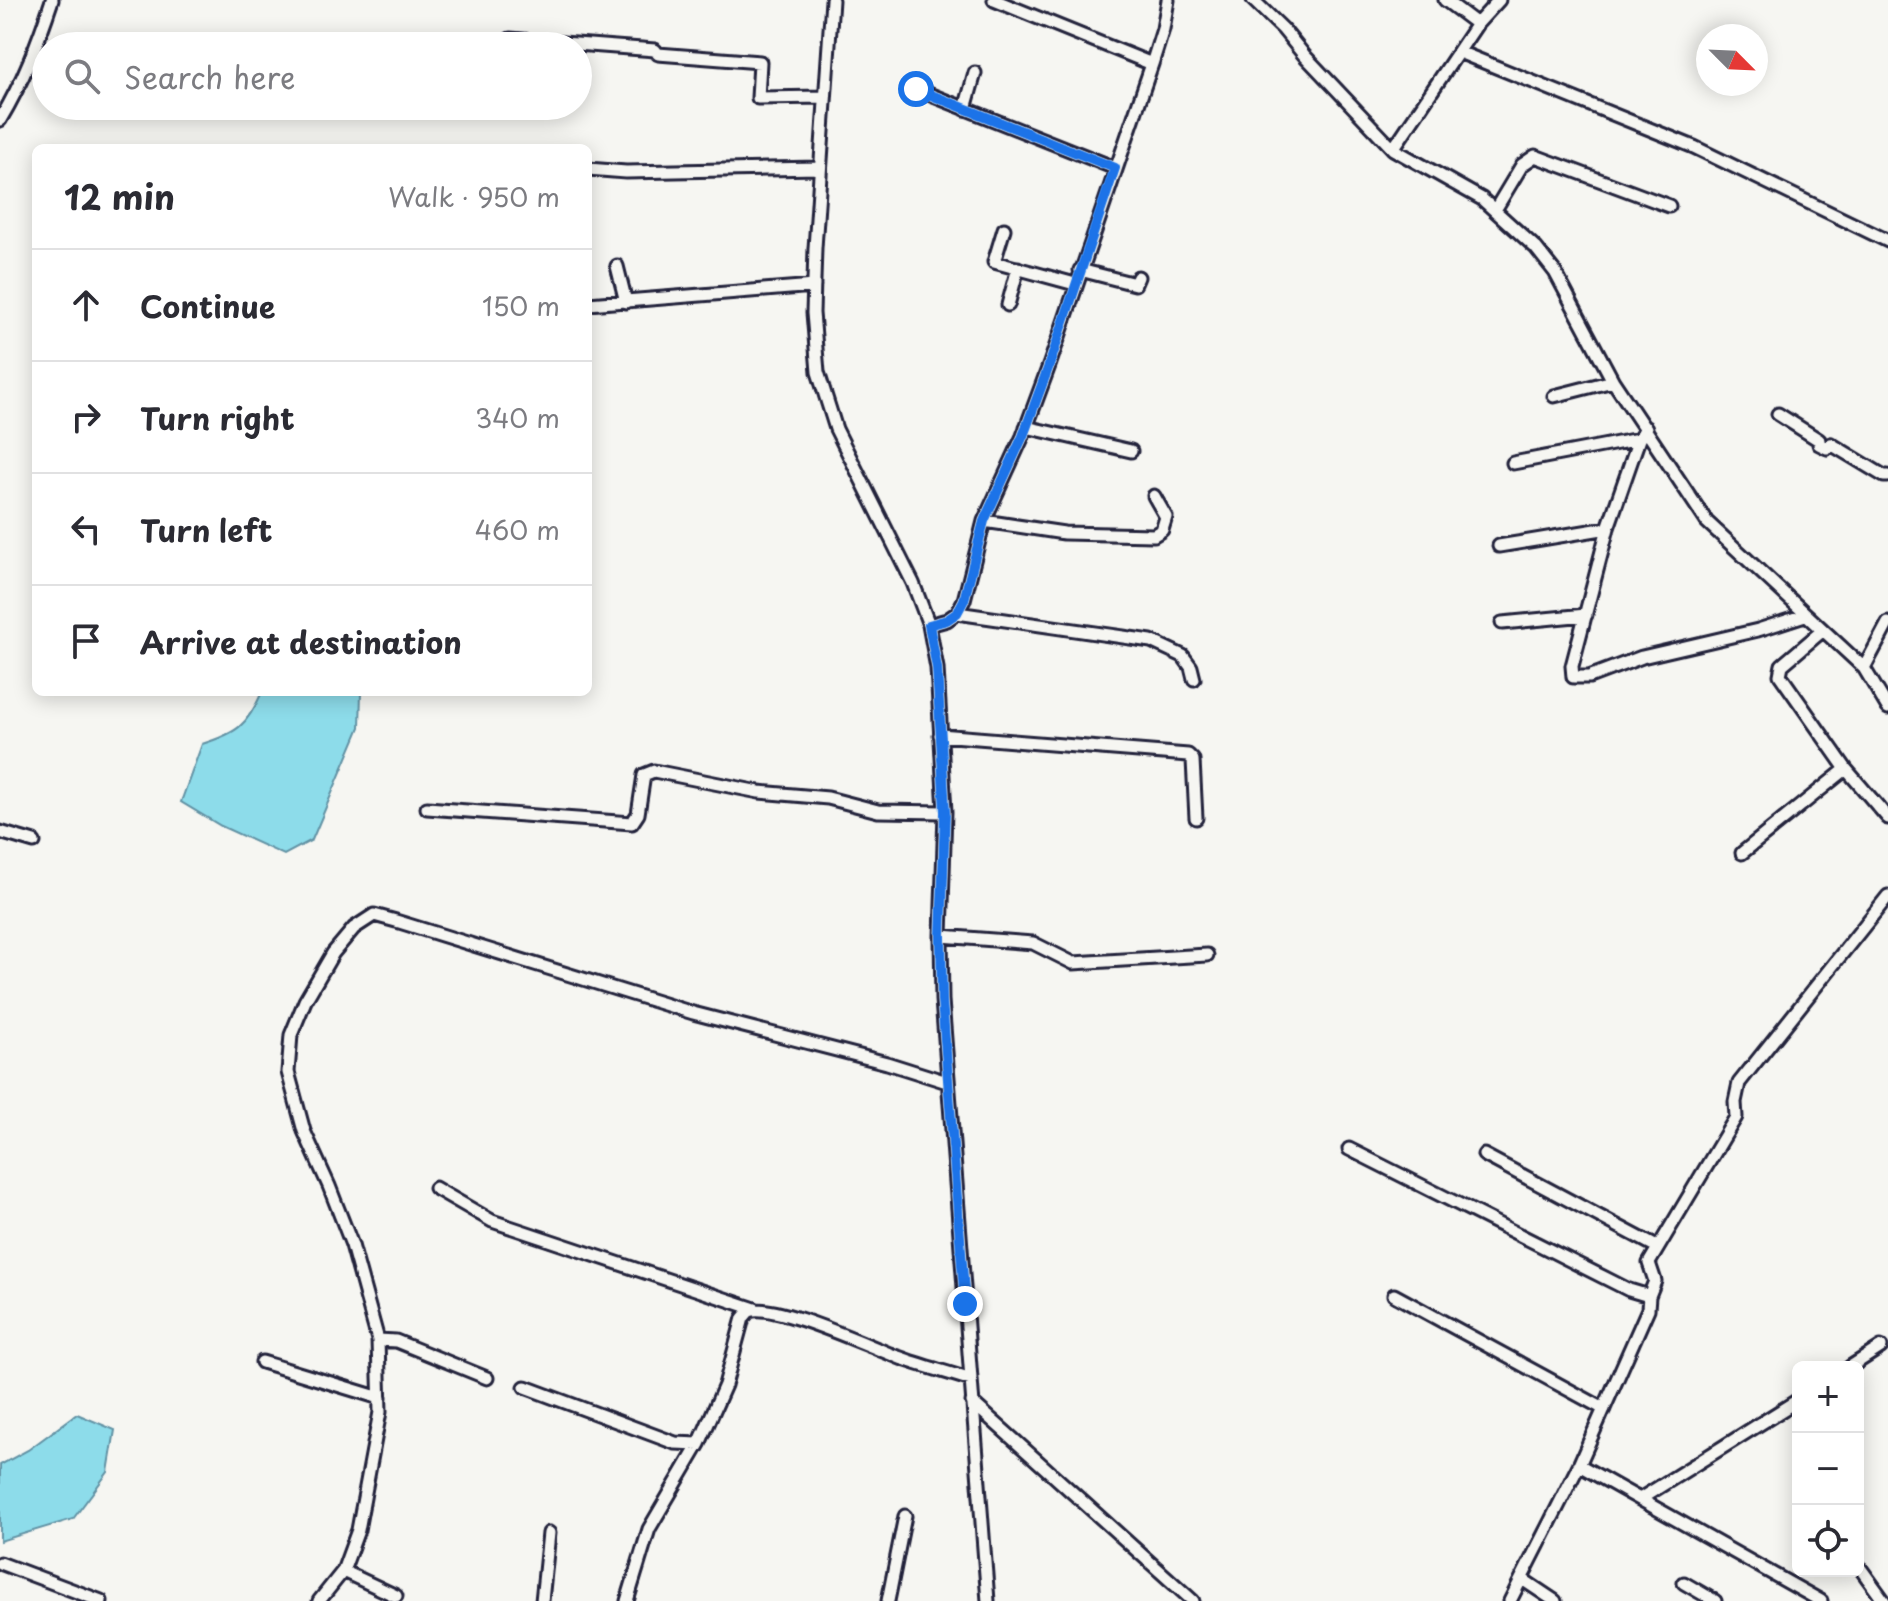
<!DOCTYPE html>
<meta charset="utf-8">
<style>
body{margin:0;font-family:"Playpen Sans",sans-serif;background:#f2f2f3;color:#2b2b33}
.controls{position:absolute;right:24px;bottom:24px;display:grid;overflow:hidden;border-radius:12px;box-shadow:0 4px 20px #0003}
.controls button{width:72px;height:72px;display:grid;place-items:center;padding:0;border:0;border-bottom:2px solid #e1e1e2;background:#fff;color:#2b2b33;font:40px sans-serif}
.compass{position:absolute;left:1696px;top:24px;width:72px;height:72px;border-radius:50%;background:#fff;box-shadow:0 4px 20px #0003;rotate:114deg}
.stop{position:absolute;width:24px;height:24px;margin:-18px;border:6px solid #1a73e8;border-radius:50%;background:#fff}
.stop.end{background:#1a73e8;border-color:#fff;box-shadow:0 2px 8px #0008}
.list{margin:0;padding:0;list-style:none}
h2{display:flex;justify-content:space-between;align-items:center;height:104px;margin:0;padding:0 32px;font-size:34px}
h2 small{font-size:26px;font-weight:400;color:#7c7c81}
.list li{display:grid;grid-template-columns:52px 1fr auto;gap:24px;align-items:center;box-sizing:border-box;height:112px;padding:0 32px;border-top:2px solid #e1e1e2}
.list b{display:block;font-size:30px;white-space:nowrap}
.list em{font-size:26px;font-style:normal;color:#7c7c81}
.icon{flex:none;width:44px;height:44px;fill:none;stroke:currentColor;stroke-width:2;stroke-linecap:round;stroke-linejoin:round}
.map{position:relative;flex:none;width:1888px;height:1601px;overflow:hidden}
.search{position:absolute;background:#fff;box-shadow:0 4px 20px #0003;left:32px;top:32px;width:560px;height:88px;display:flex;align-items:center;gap:20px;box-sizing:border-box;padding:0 28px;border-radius:44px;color:#7c7c81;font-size:30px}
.panel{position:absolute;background:#fff;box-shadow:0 4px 20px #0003;left:32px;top:144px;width:560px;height:552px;border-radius:12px}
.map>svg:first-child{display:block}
.water{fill:#8ddcea;stroke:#6292a4;stroke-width:2}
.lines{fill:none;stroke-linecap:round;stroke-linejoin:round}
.minor-casing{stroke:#22223b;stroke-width:17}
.minor{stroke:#f6f6f2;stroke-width:11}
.route{stroke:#1a73e8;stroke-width:10}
</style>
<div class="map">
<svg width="1888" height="1601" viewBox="0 0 1888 1601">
<rect width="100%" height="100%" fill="#f6f6f2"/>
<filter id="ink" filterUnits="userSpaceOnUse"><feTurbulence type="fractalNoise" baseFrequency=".0125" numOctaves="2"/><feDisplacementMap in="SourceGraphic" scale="16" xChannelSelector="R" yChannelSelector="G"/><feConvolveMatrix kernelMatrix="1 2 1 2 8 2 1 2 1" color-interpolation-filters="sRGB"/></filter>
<g filter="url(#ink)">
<!-- water -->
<path class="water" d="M262,692H361L360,727L312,840L284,855L221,826L181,802L202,744C237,733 247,726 262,692Z
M77,1414L115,1430L108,1472L73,1519L0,1541V1465L28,1450Z"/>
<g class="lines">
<defs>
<path id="minor" d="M832,0L815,248L813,313L818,372L836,429L913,583L929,625L937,668L945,812L941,936L942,1000L988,1601
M994,0L1152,64
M1253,0L1283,29L1304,55L1393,149L1482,199L1536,248L1555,272L1613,381L1707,522L1864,668L1888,708
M1477,24L1499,0
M510,39L655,50L658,54L760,62L758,98L825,97
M1459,52L1694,147L1888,241
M916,89L1115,168
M965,109L975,73
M0,120C23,82 38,42 52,0
M1393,149L1477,24L1445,0
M588,169L626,172L819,168
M1495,210L1522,165L1535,156L1669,206
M1004,229L994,262L1075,284
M617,266L626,302
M1080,270L1135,284L1138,277
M588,304L814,286
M1008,305L1018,268
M1554,396L1613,381
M1778,414L1819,440V444L1827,448L1831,444L1884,476H1888
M1026,427L1131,451
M1646,428L1639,439L1608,528L1572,666L1573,677H1589L1642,657L1758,630L1805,615
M1513,463L1639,439
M984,521L1064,533L1154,535L1162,530L1166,517L1154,496
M1499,546L1608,528
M957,613L1151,641L1183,656L1191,667L1194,679
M1502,623L1586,615
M929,625L947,620L957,613L964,600L984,521L1023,436L1050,363L1152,64L1163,29L1168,0
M1822,631L1782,665L1780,675L1846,769L1888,818
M1864,668L1888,623
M940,735L1188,755L1193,760L1196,818
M427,808L632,823L638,814L644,775L654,771L759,792L828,798L878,811L945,812
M0,832L34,842
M1742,853L1846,769
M941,936L1033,943L1073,963L1207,955
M1349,1149L1629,1290L1649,1296L1648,1309L1579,1465L1510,1601
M1484,1155L1657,1247
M435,1188L492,1221L755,1309
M1394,1295L1604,1409
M1649,1296L1655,1281L1649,1263L1736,1117L1735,1102L1739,1083L1888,896
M378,1340L396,1341L487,1378
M262,1362L380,1398
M1850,1367L1881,1347
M525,1387L675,1443L699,1444
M972,1402L1193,1601
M1579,1465L1821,1601
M1640,1499L1798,1400
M0,1563L101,1601
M1858,1565L1884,1601
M343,1571L396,1596
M1522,1579L1555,1601
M1684,1583L1715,1601
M319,1601L343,1571L358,1530L380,1412L378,1340L352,1245L329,1186L304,1131L288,1072L291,1035L305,1001L333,953L354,928L374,915L396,921L693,1013L887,1063L947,1082
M542,1601L549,1533
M627,1601L649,1529L699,1444L725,1385L743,1318L749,1311C774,1302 870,1347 898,1357C922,1366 947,1372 971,1380
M888,1601L905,1516"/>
</defs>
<!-- minor casing -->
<use href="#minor" class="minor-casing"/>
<!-- minor -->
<use href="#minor" class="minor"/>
</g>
</g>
<g class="lines" filter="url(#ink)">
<!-- route -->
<path class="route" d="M916,89L1115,168L1050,363L1023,436L984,521L964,600L957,613L947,620L929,625L937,668L945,812L941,936L942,1000L965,1304"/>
</g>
</svg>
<div class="controls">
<button>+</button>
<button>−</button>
<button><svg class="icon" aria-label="locate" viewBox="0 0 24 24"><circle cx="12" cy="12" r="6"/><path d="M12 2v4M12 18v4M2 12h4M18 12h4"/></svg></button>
</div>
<svg class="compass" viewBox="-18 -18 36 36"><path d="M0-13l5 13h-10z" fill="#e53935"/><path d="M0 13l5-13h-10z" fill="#7c7c81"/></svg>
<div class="stop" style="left:916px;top:89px"></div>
<div class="stop end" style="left:965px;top:1304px"></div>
<div class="search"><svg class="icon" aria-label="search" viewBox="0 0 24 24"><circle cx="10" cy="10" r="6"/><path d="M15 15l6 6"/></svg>Search here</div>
<section class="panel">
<h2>12 min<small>Walk · 950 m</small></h2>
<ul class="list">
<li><svg class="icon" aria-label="ahead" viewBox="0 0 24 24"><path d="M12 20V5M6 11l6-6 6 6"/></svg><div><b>Continue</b></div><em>150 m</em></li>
<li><svg class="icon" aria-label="right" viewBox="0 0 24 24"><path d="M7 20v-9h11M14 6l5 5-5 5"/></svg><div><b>Turn right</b></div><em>340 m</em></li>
<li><svg class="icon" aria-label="left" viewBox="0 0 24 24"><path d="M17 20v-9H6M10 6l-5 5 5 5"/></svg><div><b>Turn left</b></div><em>460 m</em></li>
<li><svg class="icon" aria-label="arrive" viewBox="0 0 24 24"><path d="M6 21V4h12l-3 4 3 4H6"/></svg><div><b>Arrive at destination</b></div></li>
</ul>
</section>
</div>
